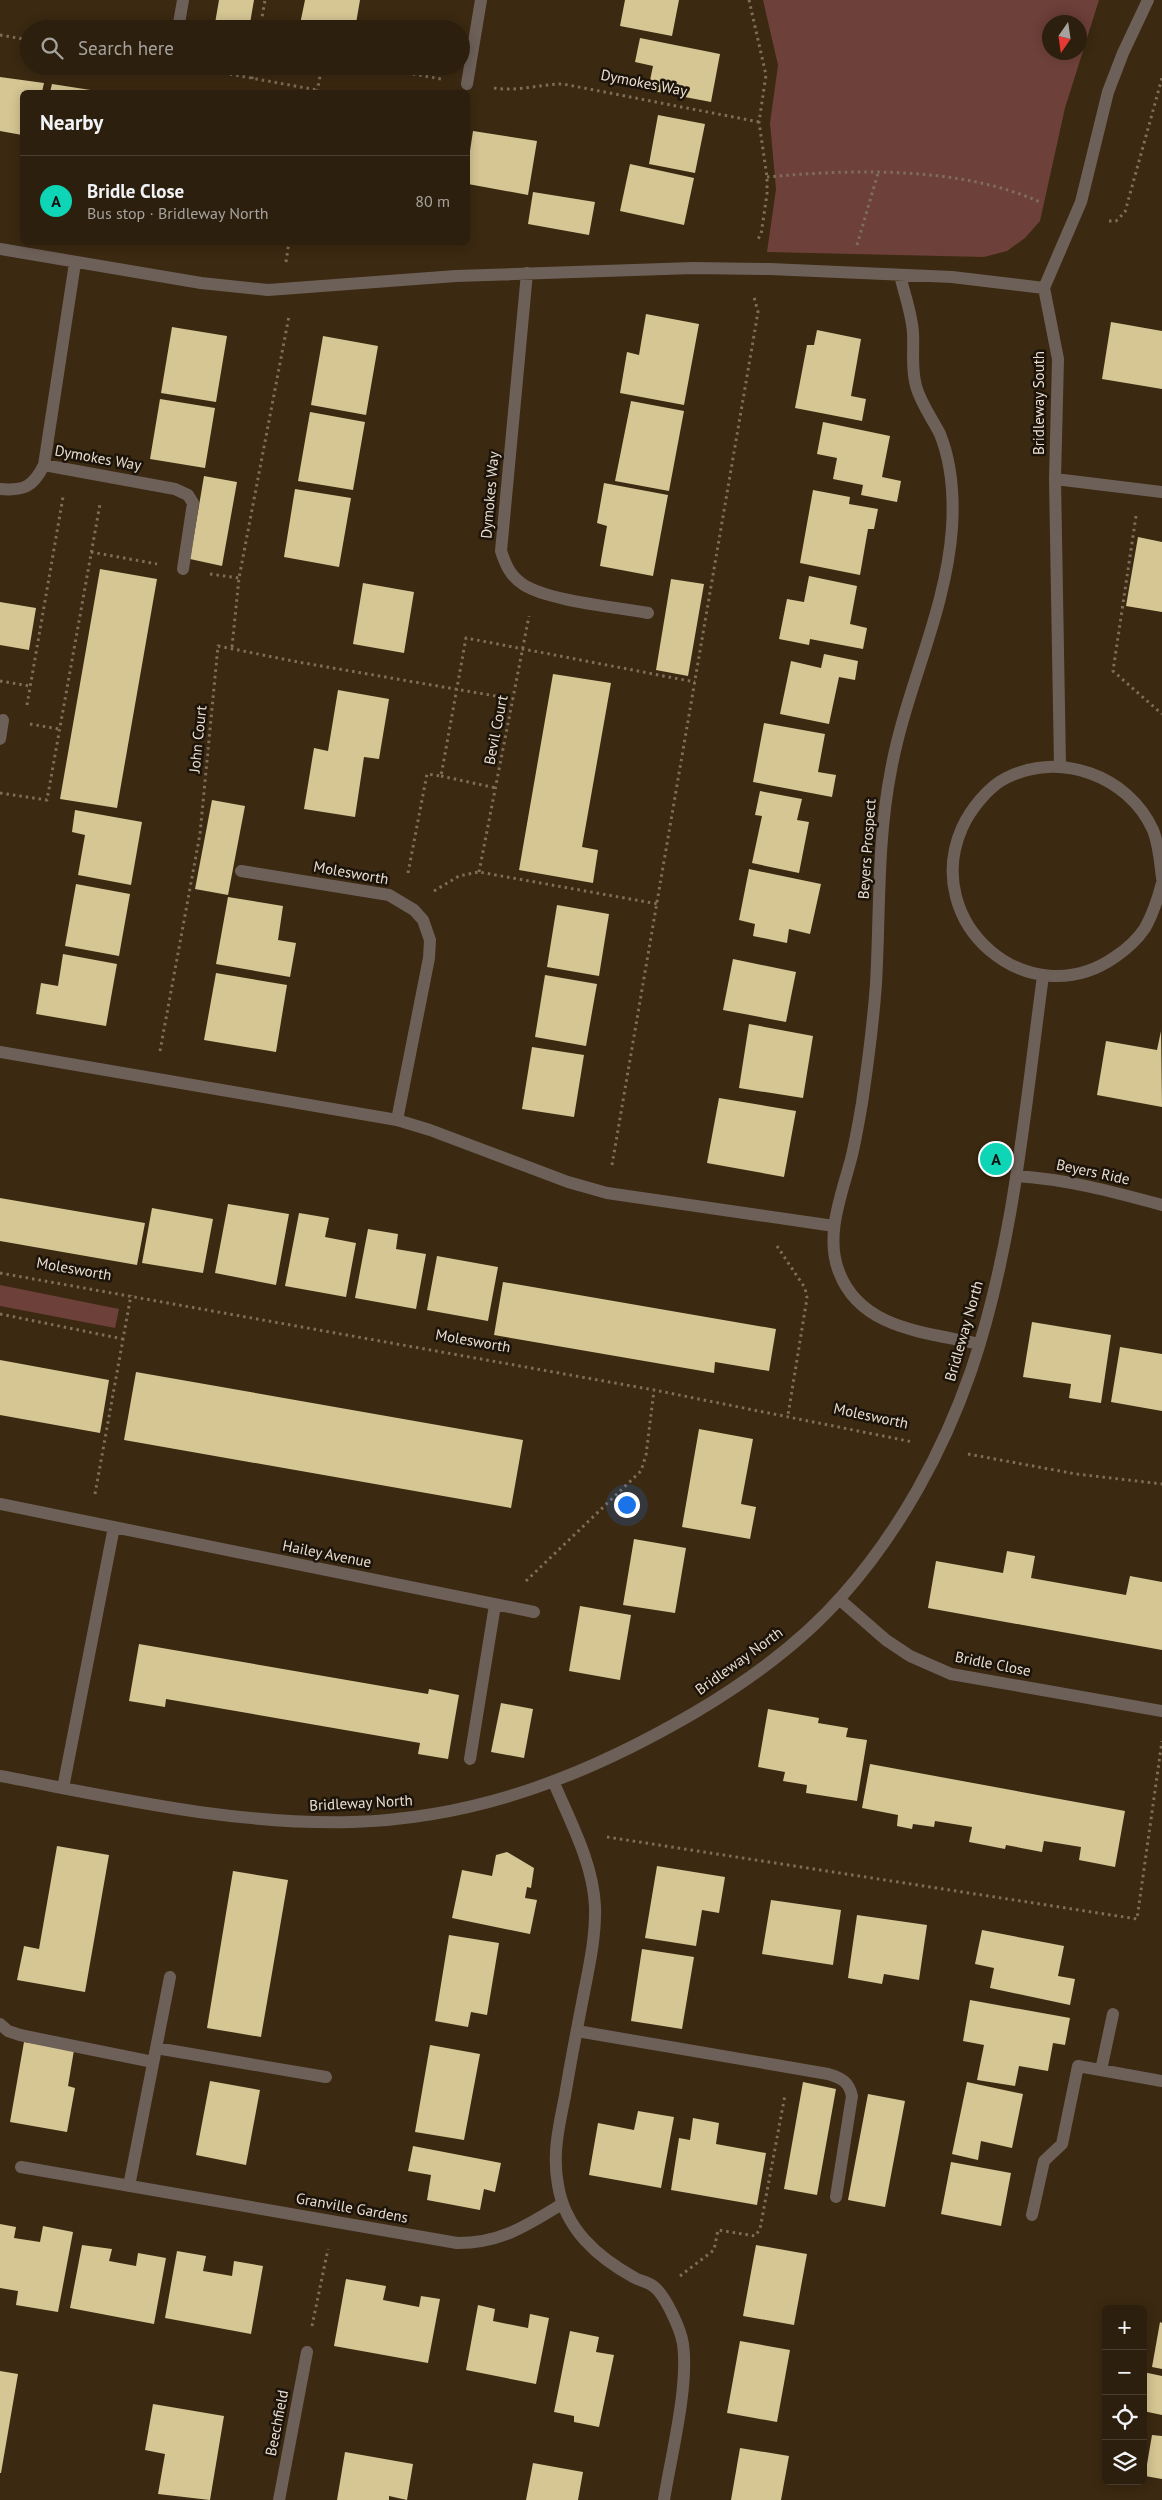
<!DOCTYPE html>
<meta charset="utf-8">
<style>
body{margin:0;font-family:"PT Sans",sans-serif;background:#382c1b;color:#f1f3f6}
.controls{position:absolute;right:15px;bottom:15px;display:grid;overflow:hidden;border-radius:8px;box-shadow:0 2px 12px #0003}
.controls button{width:45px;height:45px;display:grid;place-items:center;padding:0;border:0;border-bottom:1px solid #483d2e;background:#2c1f0d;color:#f1f3f6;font:25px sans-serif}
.compass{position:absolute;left:1042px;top:15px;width:45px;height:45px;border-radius:50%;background:#2c1f0d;box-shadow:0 2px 12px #0003;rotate:193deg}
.you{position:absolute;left:626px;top:1504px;width:18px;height:18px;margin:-12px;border:4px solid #fff;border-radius:50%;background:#1a73e8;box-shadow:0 0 0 8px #1a73e833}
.badge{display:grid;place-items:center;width:32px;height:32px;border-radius:50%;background:#0ed5b5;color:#111;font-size:16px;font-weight:700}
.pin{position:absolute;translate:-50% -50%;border:2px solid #fff;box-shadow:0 1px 5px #0006}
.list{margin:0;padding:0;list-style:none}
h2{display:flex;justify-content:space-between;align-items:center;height:65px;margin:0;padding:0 20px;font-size:21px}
h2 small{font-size:16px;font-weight:400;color:#a6a29d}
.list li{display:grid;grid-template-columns:32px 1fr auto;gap:15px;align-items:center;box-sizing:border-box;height:90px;padding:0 20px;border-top:1px solid #483d2e}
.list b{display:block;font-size:19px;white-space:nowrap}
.list p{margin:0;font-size:16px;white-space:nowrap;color:#a6a29d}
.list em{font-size:16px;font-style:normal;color:#a6a29d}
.icon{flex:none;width:28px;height:28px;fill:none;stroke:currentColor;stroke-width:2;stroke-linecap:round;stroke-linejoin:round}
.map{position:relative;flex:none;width:1162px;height:2500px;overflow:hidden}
.search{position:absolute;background:#2c1f0d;box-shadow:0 2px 12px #0003;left:20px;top:20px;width:450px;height:55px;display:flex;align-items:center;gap:12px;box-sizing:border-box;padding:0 18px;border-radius:28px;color:#a6a29d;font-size:19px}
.panel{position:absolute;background:#2c1f0d;box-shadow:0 2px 12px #0003;left:20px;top:90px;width:450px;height:155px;border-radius:8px}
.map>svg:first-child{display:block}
.green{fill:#6d4039;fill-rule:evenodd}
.building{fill:#d6c694}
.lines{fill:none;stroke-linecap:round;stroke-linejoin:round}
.path{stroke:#7e6e5a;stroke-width:3;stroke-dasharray:2.5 4;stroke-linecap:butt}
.minor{stroke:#6d6059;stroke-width:12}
.labels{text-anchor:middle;stroke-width:5;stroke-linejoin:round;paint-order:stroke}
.street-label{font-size:15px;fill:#eaded0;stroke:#1c140a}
</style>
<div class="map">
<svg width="1162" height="2500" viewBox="0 0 1162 2500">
<rect width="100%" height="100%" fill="#3b2911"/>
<!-- green -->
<path class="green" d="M763,0H1099L1065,108L1040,221L1025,238L1007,251L984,257L767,252L776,189L770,123L778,65ZM1080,22V52H1050V22Z
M0,1285L119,1309L115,1328L0,1306Z"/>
<!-- building -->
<path class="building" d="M219,0H254L249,29H214Z
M305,0H360L355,29H299Z
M625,0H679L672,36L620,26Z
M640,38L720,54L711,102L648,90L653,66L635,62Z
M0,77L44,83L42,92H22V135L0,131Z
M52,84L97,91V92H50Z
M658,115L705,124L695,173L649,164Z
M473,131L537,141L528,195L468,184V164Z
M630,164L694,178L684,225L620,211Z
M533,192L595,202L589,235L528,224Z
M646,314L699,324L684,405L620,393L627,352L639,355Z
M1111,322L1162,331V389L1102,379Z
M172,327L227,336L216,402L161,393Z
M817,330L861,339L851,396L866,399L862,421L795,408L807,345H814Z
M323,336L378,346L366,415L311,405Z
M160,399L215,408L205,468L150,459Z
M631,401L684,411L669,491L615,481Z
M310,412L365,422L353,490L298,481Z
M823,422L890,436L882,477L901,481L897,502L861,495L863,485L833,479L837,458L817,454Z
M204,476L237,482L222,566L190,559Z
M604,483L668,495L653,576L600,566L607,526L597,523Z
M295,489L351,498L339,567L284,557Z
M813,490L850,497L849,504L878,509L874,529H868L860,575L800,563Z
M1138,537L1162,542V612L1126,606Z
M100,569L157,579L117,808L60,799Z
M809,576L857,586L850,624L867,628L863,649L810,639L809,645L779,639L787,599L804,602Z
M671,579L704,584L688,676L656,670Z
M363,583L414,592L404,653L353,644Z
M0,602L36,608L29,650L0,645Z
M824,654L858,661L855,680L839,677L829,724L780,714L791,661L821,668Z
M553,674L611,683L582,847L598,850L593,883L519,870Z
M338,690L389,699L379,759L364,757L355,817L304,809L314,748L328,751Z
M764,723L825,734L818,772L836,775L832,797L753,782Z
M760,791L802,799L797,820L809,822L799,873L752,863L762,816L755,815Z
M212,800L245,806L228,895L195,889Z
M75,810L142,822L131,885L78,875L85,835L72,832Z
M749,869L821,884L810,934L789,929L787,943L753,936L755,924L739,920Z
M76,884L130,894L119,956L65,946Z
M228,897L283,906L278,940L296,943L290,977L216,964Z
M557,905L609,914L599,976L547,967Z
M63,954L117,964L106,1026L36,1014L41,983L58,986Z
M733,959L796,972L786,1022L723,1010Z
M216,973L287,985L276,1052L204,1040Z
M545,975L597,984L586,1046L535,1037Z
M749,1024L813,1036L803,1098L739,1088Z
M1161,1031L1162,1107L1097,1095L1106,1041L1157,1050Z
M532,1047L584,1055L574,1117L522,1109Z
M719,1098L796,1111L784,1177L707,1163Z
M0,1198L145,1223L137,1265L0,1241Z
M228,1204L289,1214L276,1285L215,1273Z
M152,1208L213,1219L203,1273L142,1263Z
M299,1213L329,1218L325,1237L356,1243L346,1297L285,1286Z
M368,1229L398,1234L396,1249L426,1254L416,1309L355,1298Z
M437,1256L498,1267L488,1321L427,1310Z
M503,1282L776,1329L769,1371L715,1362L714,1373L494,1335Z
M1032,1322L1111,1335L1101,1403L1069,1398L1071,1384L1023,1377Z
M1120,1347L1162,1354V1411L1111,1402Z
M0,1360L109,1380L100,1433L0,1415Z
M136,1372L523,1440L511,1508L124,1440Z
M699,1429L753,1439L741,1504L756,1507L750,1539L682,1527Z
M634,1539L686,1548L675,1613L623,1605Z
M1007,1551L1035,1556L1031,1578L1126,1595L1130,1576L1162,1582V1650L928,1608L936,1561L1003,1573Z
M580,1606L631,1615L620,1680L569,1671Z
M139,1644L428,1694L429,1689L459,1695L448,1759L418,1754L420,1743L166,1699L165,1707L129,1701Z
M501,1703L533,1709L524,1758L491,1752Z
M768,1709L819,1718L818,1723L848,1728L846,1737L867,1740L857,1801L806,1793L807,1785L783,1781L785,1772L758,1767Z
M870,1764L1125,1811L1115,1867L1079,1860L1081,1847L1044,1841L1042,1852L1006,1845L1005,1849L969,1842L972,1827L935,1821L934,1827L913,1824L912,1829L897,1826L898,1815L862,1808Z
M57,1846L109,1855L85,1992L17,1980L24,1946L39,1949Z
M507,1852L534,1868L531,1888L527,1887L525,1898L537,1900L530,1934L452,1918L462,1870L492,1876L496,1855Z
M657,1866L725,1877L719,1913L702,1910L696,1946L645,1938Z
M233,1871L288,1880L261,2037L207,2028Z
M771,1900L841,1910L833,1965L762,1954Z
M857,1915L927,1925L919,1980L884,1974L882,1984L848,1978Z
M982,1930L1064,1946L1058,1976L1075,1979L1070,2005L990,1988L994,1968L975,1964Z
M449,1935L499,1943L487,2015L471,2012L468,2027L435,2021Z
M642,1949L694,1957L682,2029L631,2021Z
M970,2000L1070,2018L1065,2045L1053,2043L1048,2071L1019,2066L1015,2086L977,2080L984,2045L963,2041Z
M24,2042L74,2050L68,2086L75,2088L67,2132L10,2122Z
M430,2045L480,2054L464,2140L415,2132Z
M210,2081L260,2090L246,2165L196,2155Z
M803,2082L836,2089L817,2195L784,2189Z
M967,2082L1023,2094L1012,2148L981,2141L978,2160L952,2154Z
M868,2094L905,2101L885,2207L848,2200Z
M638,2111L674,2117L661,2188L589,2175L598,2123L634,2130Z
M693,2118L719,2123L716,2144L766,2153L757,2205L671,2190L679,2138L690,2140Z
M413,2146L501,2163L495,2192L484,2189L480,2210L427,2200L431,2175L408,2171Z
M951,2162L1011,2173L1001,2226L941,2214Z
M0,2224L16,2227L14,2238L40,2242L43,2226L73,2232L58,2312L16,2305L18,2291L0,2288Z
M82,2245L112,2249L109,2261L136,2266L138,2253L166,2258L154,2324L70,2308Z
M756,2245L807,2254L794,2325L743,2316Z
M177,2251L206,2256L203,2271L232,2276L234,2261L263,2266L251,2334L165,2318Z
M346,2279L386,2286L383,2300L419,2307L421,2296L440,2299L428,2363L334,2346Z
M478,2305L495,2309L493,2321L528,2328L530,2314L549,2318L536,2384L466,2370Z
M1160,2322L1162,2323V2369L1152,2367Z
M570,2331L599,2337L596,2352L614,2355L599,2427L574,2422V2416L554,2412Z
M740,2341L790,2350L777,2422L727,2413Z
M0,2371L18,2374L1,2473H0Z
M1143,2372L1162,2376V2415L1143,2411Z
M153,2404L224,2416L210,2500L158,2494L165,2454L145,2450Z
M1152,2435L1162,2436V2479L1145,2476Z
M740,2448L789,2456L781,2500H731Z
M345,2452L413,2464L407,2500L389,2496V2500H337Z
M533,2463L583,2472L578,2500H526Z"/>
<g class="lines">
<!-- path -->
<path class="path" d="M749,0L766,75L759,122L767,177V194L761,235L756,241
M260,29L265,0
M0,35L29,40
M185,66L317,90
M368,66L441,79
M252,79L254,66
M494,88C517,92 540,84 563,84L759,122
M317,92L322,66
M767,177C853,169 962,166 1042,203
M1109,221H1116L1125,212L1162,78
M857,245L878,173
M286,262L289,242
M1136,516L1113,671L1162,714
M91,552L157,564
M210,574L239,578
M232,647L239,578L289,316
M0,681L30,686
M27,705L63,497
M30,724L59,729
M441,776L496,788
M0,793L47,800L100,504
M479,872L529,616
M408,873L427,774L441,776L466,638L695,682
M434,891L459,876L479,872L658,904
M160,1051L200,834L218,646L298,662L513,699
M612,1165L745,388L758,312L754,297
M777,1246L805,1288L807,1298L788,1415
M0,1273L654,1390L913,1442
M0,1314L123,1339
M968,1454L1076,1474L1162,1484
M95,1494L131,1295
M526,1581L641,1471L646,1455L654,1390
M607,1837L1137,1919L1162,1741
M680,2276L714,2250L718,2230L755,2236L760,2229L785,2095
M312,2326L328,2249"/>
<!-- minor -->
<path class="minor" d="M178,29L183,0
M467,84L481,0
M0,249L201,283L268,290L456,276L693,268L770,269L952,277L1044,288
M527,273L501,551C506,566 511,577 524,585C549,601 617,607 648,613
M900,275C904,293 912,314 913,333C914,351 911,368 916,386C921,404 932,418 940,434C952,464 954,496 952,528C946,612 906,688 891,770C877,841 880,913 876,984C873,1024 868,1063 862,1103C859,1120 856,1138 852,1155C843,1192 824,1234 839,1272C861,1330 927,1332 979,1344
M44,465L175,489L188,495L193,503L183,569
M1055,479L1162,492
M0,489C24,491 33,487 44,465L75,263
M0,739L3,720
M1060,765L1055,479L1058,359L1044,288L1081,202L1108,92L1123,53L1148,0
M241,871L389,895L414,910L423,920L430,940L429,958L397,1120
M1162,878C1160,862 1159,845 1153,830C1128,775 1059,751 1006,778C988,787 970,810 962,828C920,924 1029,1017 1115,957C1127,949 1137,940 1145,928C1153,914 1158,898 1162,883
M0,1052L397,1120L430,1130L568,1182L607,1193L834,1226
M1016,1176C1066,1179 1114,1192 1162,1205
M0,1504L534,1612
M839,1599L886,1640L910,1656L951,1674L1162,1711
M470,1759L495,1605
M0,1776C117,1798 232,1825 352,1822C478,1818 586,1776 694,1713C748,1681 800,1644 842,1596C899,1532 943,1452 971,1371C1014,1245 1025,1108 1043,976
M554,1783C570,1821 593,1863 595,1906C596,1939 588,1971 582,2003C576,2034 570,2065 565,2096C559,2126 552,2154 558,2185C565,2229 597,2257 635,2278C641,2281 648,2282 653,2286C665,2294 681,2330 683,2344C689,2386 671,2456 664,2500
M63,1788L114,1527
M0,2024L8,2031L20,2035L153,2062
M577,2031L828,2074C842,2078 849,2082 852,2096L836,2197
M156,2048L326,2077
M1101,2070L1113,2014
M21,2167L457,2243C501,2243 526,2226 562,2204
M129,2186L170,1977
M1032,2215L1044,2161L1062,2144L1078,2066L1162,2081
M279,2500L307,2352"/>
</g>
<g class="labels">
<!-- street labels -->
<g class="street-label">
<text transform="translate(644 83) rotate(11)" y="5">Dymokes Way</text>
<text transform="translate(1039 403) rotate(-90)" y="5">Bridleway South</text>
<text transform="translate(98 458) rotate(10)" y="5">Dymokes Way</text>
<text transform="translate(490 495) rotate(-85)" y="5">Dymokes Way</text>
<text transform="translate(496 730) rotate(-79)" y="5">Bevil Court</text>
<text transform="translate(198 739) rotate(-84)" y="5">John Court</text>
<text transform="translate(867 849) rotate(-86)" y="5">Beyers Prospect</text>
<text transform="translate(351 873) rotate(10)" y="5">Molesworth</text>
<text transform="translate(1093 1172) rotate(12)" y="5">Beyers Ride</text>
<text transform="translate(74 1269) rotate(10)" y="5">Molesworth</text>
<text transform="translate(964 1331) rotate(-74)" y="5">Bridleway North</text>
<text transform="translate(473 1341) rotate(10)" y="5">Molesworth</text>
<text transform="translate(871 1416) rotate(12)" y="5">Molesworth</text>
<text transform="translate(327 1554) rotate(11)" y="5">Hailey Avenue</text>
<text transform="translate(739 1661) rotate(-36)" y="5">Bridleway North</text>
<text transform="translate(993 1664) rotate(11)" y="5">Bridle Close</text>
<text transform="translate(361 1803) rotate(-3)" y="5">Bridleway North</text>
<text transform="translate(352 2208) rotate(10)" y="5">Granville Gardens</text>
<text transform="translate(277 2423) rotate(-79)" y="5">Beechfield</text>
</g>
</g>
</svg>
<div class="controls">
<button>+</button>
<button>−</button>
<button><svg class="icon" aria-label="locate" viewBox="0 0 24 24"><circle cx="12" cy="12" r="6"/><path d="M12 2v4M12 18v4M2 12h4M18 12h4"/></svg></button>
<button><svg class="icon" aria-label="layers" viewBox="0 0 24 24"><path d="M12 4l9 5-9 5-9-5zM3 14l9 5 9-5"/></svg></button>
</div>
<svg class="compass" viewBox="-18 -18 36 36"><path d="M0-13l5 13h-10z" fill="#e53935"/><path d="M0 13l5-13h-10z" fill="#a6a29d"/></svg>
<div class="you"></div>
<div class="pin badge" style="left:996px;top:1159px">A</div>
<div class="search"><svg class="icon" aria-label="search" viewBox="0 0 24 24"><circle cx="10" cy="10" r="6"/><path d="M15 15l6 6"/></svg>Search here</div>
<section class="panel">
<h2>Nearby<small></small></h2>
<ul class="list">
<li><span class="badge">A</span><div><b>Bridle Close</b><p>Bus stop · Bridleway North</p></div><em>80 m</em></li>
</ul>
</section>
</div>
